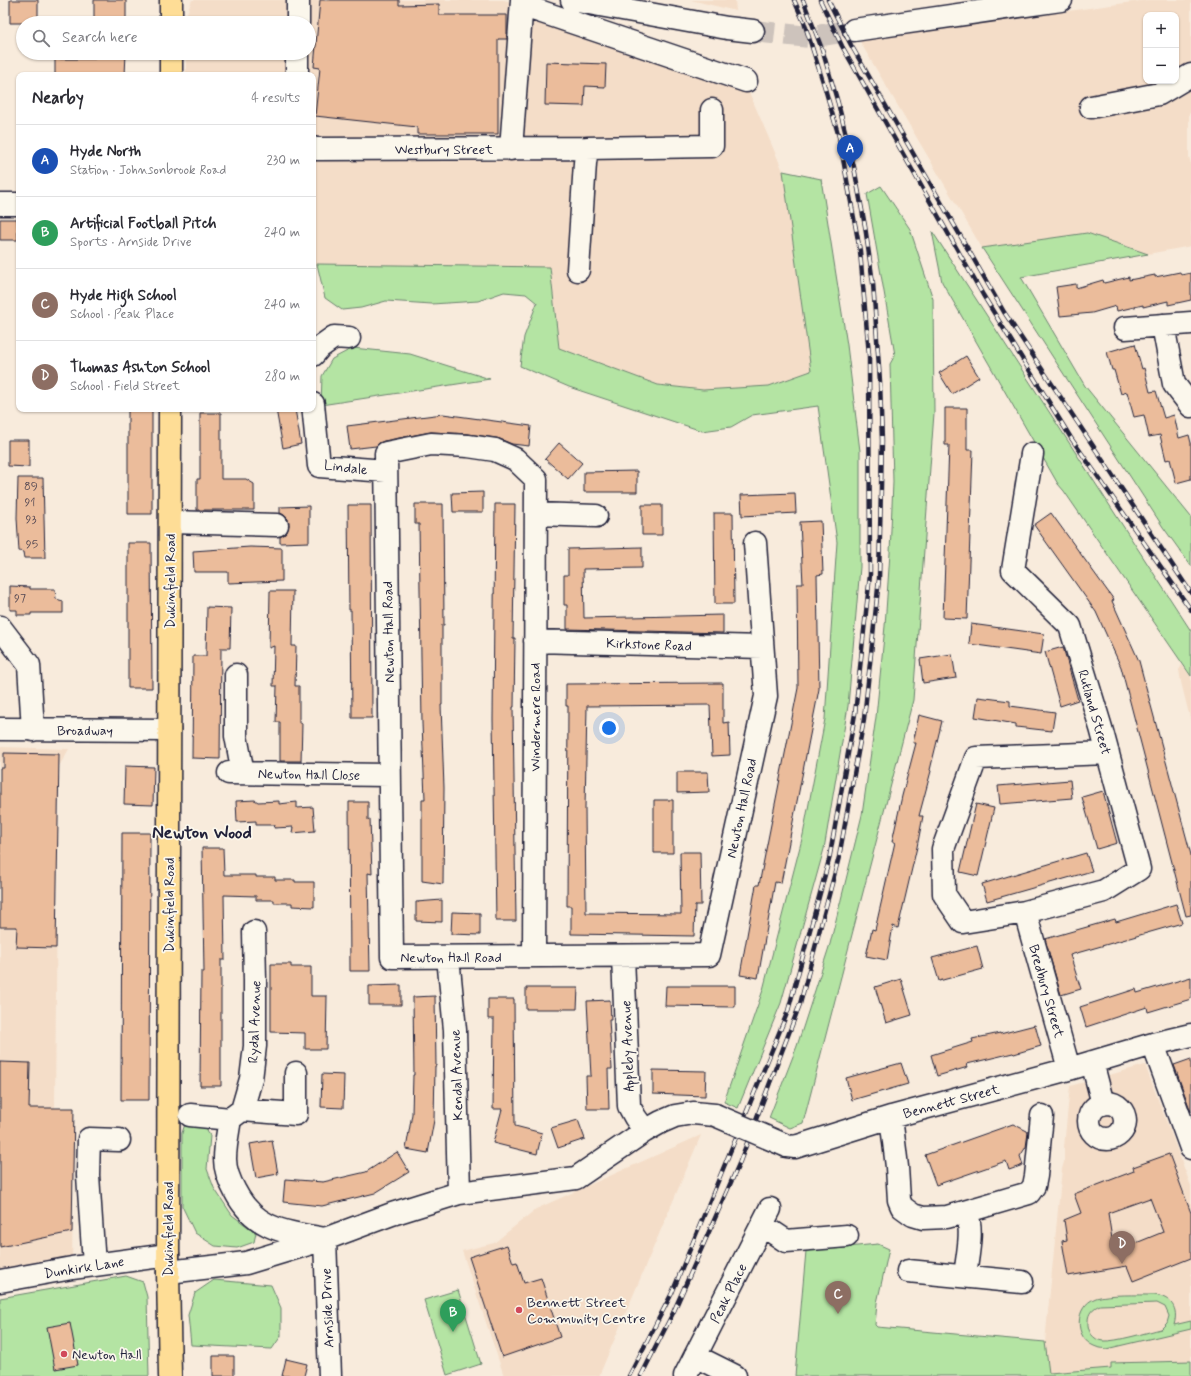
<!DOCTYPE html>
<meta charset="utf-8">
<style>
body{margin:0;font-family:Mynerve,sans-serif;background:#f7f7f7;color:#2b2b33}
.controls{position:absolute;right:12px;top:12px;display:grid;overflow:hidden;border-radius:8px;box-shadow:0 1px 3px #0004}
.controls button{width:36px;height:36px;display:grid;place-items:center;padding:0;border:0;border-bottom:1px solid #e1e1e2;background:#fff;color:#2b2b33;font:20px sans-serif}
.you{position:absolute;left:609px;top:728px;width:14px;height:14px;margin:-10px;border:3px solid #fff;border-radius:50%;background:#1a73e8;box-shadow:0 0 0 6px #1a73e833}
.badge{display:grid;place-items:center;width:26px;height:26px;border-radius:50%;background:#ea580c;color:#fff;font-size:13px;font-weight:700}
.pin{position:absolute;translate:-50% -33px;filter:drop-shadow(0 1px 2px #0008)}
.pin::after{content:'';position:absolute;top:21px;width:14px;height:12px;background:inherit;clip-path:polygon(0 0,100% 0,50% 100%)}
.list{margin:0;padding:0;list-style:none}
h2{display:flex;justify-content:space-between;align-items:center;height:52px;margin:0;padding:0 16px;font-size:17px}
h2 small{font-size:13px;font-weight:400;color:#7c7c81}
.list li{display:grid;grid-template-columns:26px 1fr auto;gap:12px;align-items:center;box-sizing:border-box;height:72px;padding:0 16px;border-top:1px solid #e1e1e2}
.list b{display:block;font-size:15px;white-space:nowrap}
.list p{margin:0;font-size:13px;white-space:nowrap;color:#7c7c81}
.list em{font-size:13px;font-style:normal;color:#7c7c81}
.icon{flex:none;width:22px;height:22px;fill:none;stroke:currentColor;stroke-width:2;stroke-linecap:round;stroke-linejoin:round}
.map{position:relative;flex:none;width:1191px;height:1376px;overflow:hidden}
.search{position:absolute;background:#fff;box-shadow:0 1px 3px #0004;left:16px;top:16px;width:300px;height:44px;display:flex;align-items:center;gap:10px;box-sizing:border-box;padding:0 14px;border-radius:22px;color:#7c7c81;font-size:15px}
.panel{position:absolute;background:#fff;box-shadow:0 1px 3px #0004;left:16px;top:72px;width:300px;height:340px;border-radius:8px}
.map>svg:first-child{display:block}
.built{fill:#f4ddc8;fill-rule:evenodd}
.green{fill:#b4e4a3;stroke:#6b836f;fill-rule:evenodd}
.building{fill:#ebbc9b;stroke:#22223b;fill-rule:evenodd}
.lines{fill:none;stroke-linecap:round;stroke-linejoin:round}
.minor-tunnel{stroke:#cdc3bc;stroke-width:22;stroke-dasharray:22 11;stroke-linecap:butt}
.minor-casing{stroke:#22223b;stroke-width:25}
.major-casing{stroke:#22223b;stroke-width:25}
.minor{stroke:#fbf7ec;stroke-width:22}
.major{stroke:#fedd96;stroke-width:22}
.rail-casing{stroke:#22223b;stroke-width:4.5}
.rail{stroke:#fbf7ec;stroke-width:3;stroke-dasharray:9;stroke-linecap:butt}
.minor-bridge-casing{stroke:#22223b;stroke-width:25;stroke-linecap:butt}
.minor-bridge{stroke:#fbf7ec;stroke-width:22}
.poi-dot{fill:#d1495b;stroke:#fbf7ec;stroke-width:1.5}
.labels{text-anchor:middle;stroke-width:3.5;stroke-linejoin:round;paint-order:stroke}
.number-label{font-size:12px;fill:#544853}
.street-label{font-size:14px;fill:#22223b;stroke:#fbf7ec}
.poi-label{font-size:14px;fill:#22223b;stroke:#fbf7ec;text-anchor:start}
.district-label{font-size:18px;font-weight:bold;fill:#22223b;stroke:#fbf7ec}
</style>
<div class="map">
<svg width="1191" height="1376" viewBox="0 0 1191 1376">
<rect width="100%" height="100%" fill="#f8ebdc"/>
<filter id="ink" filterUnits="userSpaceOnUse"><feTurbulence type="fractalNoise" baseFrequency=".025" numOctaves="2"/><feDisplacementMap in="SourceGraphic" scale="8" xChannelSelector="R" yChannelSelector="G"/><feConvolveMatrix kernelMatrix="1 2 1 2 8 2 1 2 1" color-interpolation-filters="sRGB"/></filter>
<g filter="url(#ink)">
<!-- built -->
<path class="built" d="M192,0H504L744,71L749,92L783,171L811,371L769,386L703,390L658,385L559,348L550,267L313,264V75H186V53H309V23H187V13Z
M691,0H735L736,11Z
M1147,0H1191V112L1189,114V157L1191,163V246L1148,254L1087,233L982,248L859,40ZM1146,15H1176V81H1146Z
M1182,665L1191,676V722L1181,682L1179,670Z
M0,747L69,749L58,768L55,1108H74L72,1268L0,1281Z
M1145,1065L1191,1186V1376H795L806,1251L878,1244L889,1249L877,1303L875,1325L877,1327L1045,1342L1062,1169L1064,1162V1147L1070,1086Z
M701,1135L599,1376H504L462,1251L494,1243L536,1209Z"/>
<!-- green -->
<path class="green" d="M783,171L821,179L847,345L860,451V567L848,706L824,849L781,1003L738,1108L724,1102L763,990L803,835L825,719L837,542L818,406L752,415L731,427L702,431L569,387L520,366L524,337L537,303L526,294L504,292L478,301L432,304L386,301L361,308L342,310L325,298L317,264L550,267L559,348L658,385L703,390L769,386L811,371Z
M881,186L910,229L933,299L934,413L913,700L803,1123L790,1128L769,1118L797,1046L830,944L862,815L876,717L885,626L890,553L893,482L890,364L895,355L867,194Z
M932,231L1191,631V676L1064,491L1058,484L942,282Z
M1087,233L1148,254L1021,277L1085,386L1191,517V566L1163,527L982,248Z
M353,348L410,354L490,379L321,405L322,376L332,359Z
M187,1118L204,1123L210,1136L207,1169L214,1188L232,1215L256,1233L254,1242L237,1248L215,1246L195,1233L182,1206V1133Z
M878,1244L889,1249L877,1303L875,1325L877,1327L1045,1342L1049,1373L1111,1368V1363L1191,1361V1376H795L806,1251Z
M126,1276L143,1282L147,1297L149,1376H0V1298Z
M214,1280L271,1285L281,1308V1336L272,1349L191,1345L188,1315L195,1293Z
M458,1290L481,1364L447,1375L424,1300Z
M1154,1295C1171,1297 1179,1308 1174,1325L1191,1321V1329L1106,1349C1102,1348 1098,1348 1094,1346C1074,1338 1074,1306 1096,1298C1108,1294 1140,1295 1154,1295ZM1157,1303L1165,1307L1169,1316L1167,1323L1161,1329C1148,1332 1116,1342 1103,1341C1093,1340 1087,1331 1088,1321C1088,1313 1093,1308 1100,1305Z"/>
<!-- building -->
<path class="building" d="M10,0H38V23H10Z
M94,0H126V23H94Z
M320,0H399V5L439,4V15H507V39H498V134H417V127L315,116L320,68L314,67Z
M94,53H126L125,75H55V59H94Z
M546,62L606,64L605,87L585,86L584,106L545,105Z
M0,219H17L18,240H0Z
M1180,272L1181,275L1191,273V300L1168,305V301L1143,307V305L1117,311L1116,306L1092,313L1060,316L1056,287L1076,284V288L1103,280L1104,283L1129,277V280L1155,275V277Z
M1135,344L1142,369L1144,368L1150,392L1156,391L1164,418L1174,415L1179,438L1189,435L1191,443V479L1176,483L1170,459L1166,460L1160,435L1149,437L1144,415L1134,417L1127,392L1121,394L1114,370H1112L1107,352Z
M966,356L979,377L952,394L939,373Z
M945,408H967V450H973L967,619L943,618L949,445H945Z
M128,409H152V514H128Z
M276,409H295L301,444L283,448Z
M200,413H221V479H246L254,484V510H197V479H200Z
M443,414L531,426L529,446L512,444L497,438L469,434L431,432L384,441L379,443L376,446L350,449L347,426Z
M8,440H29V467L8,466Z
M559,443L582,463L568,479L545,459Z
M637,471V492H584V472Z
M18,478H43L45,558H24L23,552L19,551L17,518Z
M483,492V512H453L452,493Z
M795,493L796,513L742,516L741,495Z
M415,504H443L444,625H442V705H441L444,788L443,884L422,881V799H425L422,723L419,524H415Z
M495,504H515L513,638H515L514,707H513L516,921H496L493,719Z
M348,505H371L372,718H352L351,610H349Z
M642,505H662V535H642Z
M309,506V542L280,543V537L287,532L289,525L288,519L284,515L280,513V507Z
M714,513H733L734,604H715Z
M1051,513L1114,600L1112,601L1139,661L1191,855V915L1186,916L1121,667L1096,612L1034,525Z
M821,521L823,574L817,575L819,689L781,883L775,882L758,978L740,975L756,885H759L798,688L797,584H803L800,522Z
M128,543H151L152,688H128Z
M250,547L282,548V581L228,583V572H194L193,551Z
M642,547V568L583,569L584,618L723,615V633L567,629V605H564V575H568V549Z
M10,586L30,587V589H55L56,599L63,601V613H31V615H17V610H10Z
M270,591H293L292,646H296L295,686H299V723H302L301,761H280V722H276L277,686H273L274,646L269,648Z
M207,607L231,608L230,648H221L220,759L192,758L193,656H206Z
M971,624L1044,634L1041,654L969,644Z
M1063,647L1078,700L1060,706L1045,652Z
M952,654L956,678L923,683L920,659Z
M723,683V723L729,722L730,755L712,756L710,705L587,706L585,808L586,913L681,914L680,852H700L701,905H695L694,936L571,934V906H567L568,706H566V684Z
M978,697L1010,701V706L1055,712L1052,731L1016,727V724L975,717Z
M919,715L942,721L930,770L931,771L919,816H923L917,847L898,928L893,926L887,960L866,956L872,929L875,930L895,842H892L902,796L916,743H913Z
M4,753L59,754L56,948L16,947L17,927H0V768H4Z
M125,766L154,767L153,805L124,804Z
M677,772H708L709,792L677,793Z
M1070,780L1072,798L1000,804L998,786Z
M1103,791L1117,843L1097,849L1082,797Z
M255,800L258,802L279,801V804L297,802V808L313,807L315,831L292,833L293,827L274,828L275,825H256V821L237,822L236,801Z
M654,800H673V853H654Z
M349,802H368V820L370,819L372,874L368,873L370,971H350Z
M976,804L994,808L978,876L960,872Z
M122,833H150L149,1100H121Z
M202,848H223L224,875H256V877H275V880H295V882H314V907L292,906V903H274V900H256V896L224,895L225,960H221V1086H200L201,972H204Z
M1086,853L1092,871L987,901L982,884Z
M442,900V922L416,921V902Z
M1176,904L1182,923L1070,955L1081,989L1061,995L1045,939L1115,919L1116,922Z
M452,912L480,913V935L451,934Z
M977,946L983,969L939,981L932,958Z
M271,964H291V967H311V996H327L326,1049H305V1033L271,1032Z
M1191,977V999L1148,1012L1147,1007L1086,1027L1080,1007L1136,989L1137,993Z
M901,979L912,1015L886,1023L875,987Z
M401,985V1005H369V986Z
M666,986H735V1007L665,1006Z
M526,988H578L577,1009H526Z
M435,996L436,1066H435L434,1120L428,1153L406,1149L412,1114L413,1075H414L413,997Z
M488,999H514L515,1126L542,1133L537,1154L493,1143L502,1109H493L494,1019H488Z
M610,1000L611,1020H609L612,1069H608L609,1109H587L586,1076H591L587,1001Z
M1035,1025L1041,1046L1014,1054L1013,1053L967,1064L968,1067L937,1076L931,1055L973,1042L972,1039L1000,1033V1034Z
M1191,1059V1112L1174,1065Z
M0,1062L30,1063L29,1108H74L72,1232L0,1247Z
M901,1063L908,1084L852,1100L846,1078Z
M653,1070L706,1071L705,1096L653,1094Z
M322,1074L344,1075L343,1108L321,1107Z
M578,1120L585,1139L558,1148L551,1128Z
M1013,1124L1027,1131L1028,1133L1026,1147L1020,1156L1023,1165L1009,1170L1006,1161L936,1185L925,1155Z
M272,1140L278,1174L256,1178L250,1144Z
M397,1152L409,1172L375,1193L322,1206L283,1202L285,1179L323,1182L366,1172Z
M1169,1154L1191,1213V1258L1133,1281L1127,1266L1068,1276L1062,1241L1067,1240L1064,1220L1081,1213L1074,1194L1134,1171L1133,1167ZM1150,1198L1163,1232L1114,1252L1108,1213Z
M507,1245L513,1263L517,1262L524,1283L541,1278L560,1337L502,1357L469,1257Z
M70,1323L78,1365L55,1369L47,1327Z
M213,1356H234V1376H213Z
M286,1359L307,1364L304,1376H282Z"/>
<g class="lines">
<!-- minor-tunnel -->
<path class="minor-tunnel" d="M753,31L809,37L854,30"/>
<defs>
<path id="minor" d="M527,0L530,8L746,81
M572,0L727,28L753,31
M298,23V0
M854,30L1061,0
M297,75V53
M1091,107L1159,94L1191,75
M313,148L315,149L587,148L585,163L578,270
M587,148L712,146V110
M511,149L522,0
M0,204H19
M1163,325L1174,384L1191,406
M1125,328L1191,323
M313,355L320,347L334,337L349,338
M313,404L319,466L386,471
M1032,454L1013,570L1070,626L1101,728L1139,869L1104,891L1025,912L963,922L944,894L943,849L976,758L1108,753
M536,514L596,516
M170,522L277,525
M0,627L29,665L33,730
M535,641L762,647
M236,675V736L243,773
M0,729L169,730
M229,773L389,775
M1025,912L1069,1069
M534,956L536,479L515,459L495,450L468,446L431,444L386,453L392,957L709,955L766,696L755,543
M623,956L629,1106L635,1117L645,1131
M448,957L455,1030L459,1193
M1153,1044L1191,1148
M1092,1062L1103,1104
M1089 1121a18 18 0 1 1 36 0a18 18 0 1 1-36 0Z
M242,1110L251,1079L255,1046V981L254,932
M190,1115L230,1119L242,1110L296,1114V1073
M891,1117L897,1167L899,1200L902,1207L913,1215L923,1218L947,1217L1029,1193L1034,1186L1036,1176L1042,1116
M230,1119C228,1132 225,1146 225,1159C225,1169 230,1182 235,1191C255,1230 285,1232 325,1239L330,1376
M787,1146L795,1147L891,1117L1069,1069L1153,1044L1191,1035
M762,1225L786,1241L847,1236
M94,1265L88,1175L89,1139L119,1140
M908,1271L1022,1282
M168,1272L246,1263L325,1239L392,1214L459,1193L576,1178L645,1131L661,1122L675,1116L693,1113L715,1115
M965,1276C967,1257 974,1229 966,1212
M0,1281L72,1268L168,1255
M695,1356L735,1376
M685,1376L770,1209"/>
<path id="major" d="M171,23V0
M171,75V53
M170,1376L168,1272L170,409"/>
</defs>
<!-- minor casing -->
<use href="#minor" class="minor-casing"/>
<!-- major casing -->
<use href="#major" class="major-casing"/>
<!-- minor -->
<use href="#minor" class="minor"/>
<!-- major -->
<use href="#major" class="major"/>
<defs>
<path id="rail" d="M820,0L842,46L983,295L1071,438L1191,610
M828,0L851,45L1004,312L1191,593
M629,1376L672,1293L788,1011L829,860L855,714L870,575L869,355L860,251L839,137L824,85L804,22L794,0
M641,1376L673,1313L739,1164L800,1004L839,857L864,719L879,579L882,441L880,381L873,283L865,226L854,167L838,103L822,49L803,0"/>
</defs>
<!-- rail casing -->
<use href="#rail" class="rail-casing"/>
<!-- rail -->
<use href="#rail" class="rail"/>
<defs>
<path id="minor-bridge" d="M715,1115L787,1146"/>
</defs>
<!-- minor-bridge casing -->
<use href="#minor-bridge" class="minor-bridge-casing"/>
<!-- minor-bridge -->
<use href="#minor-bridge" class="minor-bridge"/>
</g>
</g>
<!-- markers -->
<g class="poi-dot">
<circle cx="519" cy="1310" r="4"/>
<circle cx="64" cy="1354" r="4"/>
</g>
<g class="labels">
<!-- number labels -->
<g class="number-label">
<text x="31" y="490">89</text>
<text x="30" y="506">91</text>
<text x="31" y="523">93</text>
<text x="32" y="548">95</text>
<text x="20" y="602">97</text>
</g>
<!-- street labels -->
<g class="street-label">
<text x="444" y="154">Westbury Street</text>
<text transform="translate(346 467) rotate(7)" y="5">Lindale</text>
<text transform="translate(170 581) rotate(-90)" y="5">Dukinfield Road</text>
<text transform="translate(388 632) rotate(-91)" y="5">Newton Hall Road</text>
<text transform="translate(649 644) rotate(2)" y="5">Kirkstone Road</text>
<text transform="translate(1095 712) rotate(74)" y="5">Rutland Street</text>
<text transform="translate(535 717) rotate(-90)" y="5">Windermere Road</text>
<text x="85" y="735">Broadway</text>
<text transform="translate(309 774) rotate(1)" y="5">Newton Hall Close</text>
<text transform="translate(741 808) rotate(-78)" y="5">Newton Hall Road</text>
<text transform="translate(169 905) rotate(-90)" y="5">Dukinfield Road</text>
<text x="451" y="962">Newton Hall Road</text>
<text transform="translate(1047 991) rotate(74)" y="5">Bredbury Street</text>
<text transform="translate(254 1022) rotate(-88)" y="5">Rydal Avenue</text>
<text transform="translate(627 1046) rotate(-92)" y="5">Appleby Avenue</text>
<text transform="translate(456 1075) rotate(-92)" y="5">Kendal Avenue</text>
<text transform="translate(951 1101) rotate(-15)" y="5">Bennett Street</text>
<text transform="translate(168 1229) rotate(-90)" y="5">Dukinfield Road</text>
<text transform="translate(84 1267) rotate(-9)" y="5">Dunkirk Lane</text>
<text transform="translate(728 1293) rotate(-63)" y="5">Peak Place</text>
<text transform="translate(327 1308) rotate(-92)" y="5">Arnside Drive</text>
</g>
<!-- poi labels -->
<g class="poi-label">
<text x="527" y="1307">Bennett Street<tspan x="527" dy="16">Community Centre</tspan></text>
<text x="72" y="1359">Newton Hall</text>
</g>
<!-- district labels -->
<g class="district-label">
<text x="202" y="838">Newton Wood</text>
</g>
</g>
</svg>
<div class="controls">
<button>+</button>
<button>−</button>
</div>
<div class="you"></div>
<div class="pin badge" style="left:850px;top:168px;background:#1a4fb4">A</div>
<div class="pin badge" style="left:453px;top:1332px;background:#2e9e5b">B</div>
<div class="pin badge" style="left:838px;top:1314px;background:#8d6e63">C</div>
<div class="pin badge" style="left:1122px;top:1264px;background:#8d6e63">D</div>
<div class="search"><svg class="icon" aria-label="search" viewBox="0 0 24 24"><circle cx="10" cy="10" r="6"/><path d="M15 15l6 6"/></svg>Search here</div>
<section class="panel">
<h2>Nearby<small>4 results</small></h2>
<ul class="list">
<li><span class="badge" style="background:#1a4fb4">A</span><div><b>Hyde North</b><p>Station · Johnsonbrook Road</p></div><em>230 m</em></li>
<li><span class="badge" style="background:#2e9e5b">B</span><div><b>Artificial Football Pitch</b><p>Sports · Arnside Drive</p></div><em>240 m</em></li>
<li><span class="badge" style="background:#8d6e63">C</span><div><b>Hyde High School</b><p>School · Peak Place</p></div><em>240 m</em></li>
<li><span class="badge" style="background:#8d6e63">D</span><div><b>Thomas Ashton School</b><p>School · Field Street</p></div><em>280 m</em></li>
</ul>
</section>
</div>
